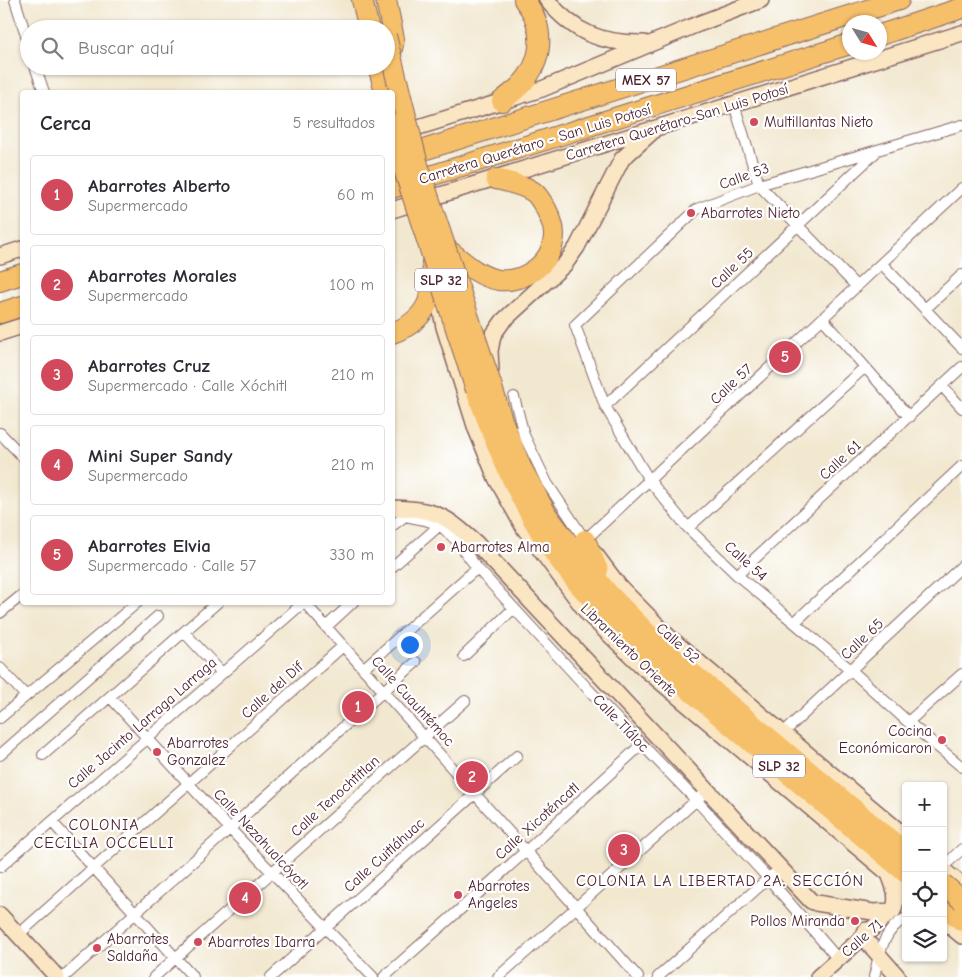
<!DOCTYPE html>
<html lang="es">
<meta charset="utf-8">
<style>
body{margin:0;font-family:"Comic Neue",sans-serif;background:#f2f2f3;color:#2b2b33}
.controls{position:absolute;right:15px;bottom:15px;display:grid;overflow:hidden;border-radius:5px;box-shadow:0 1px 4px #0004}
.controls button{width:45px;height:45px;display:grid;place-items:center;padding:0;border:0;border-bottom:1px solid #e1e1e2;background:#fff;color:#2b2b33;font:25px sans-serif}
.compass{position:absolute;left:842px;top:15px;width:45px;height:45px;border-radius:50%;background:#fff;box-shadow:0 1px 4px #0004;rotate:127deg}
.you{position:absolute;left:409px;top:644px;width:18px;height:18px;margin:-12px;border:4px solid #fff;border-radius:50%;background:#1a73e8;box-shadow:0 0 0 8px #1a73e833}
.badge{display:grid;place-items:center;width:32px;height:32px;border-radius:50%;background:#d1495b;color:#fff;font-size:16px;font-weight:700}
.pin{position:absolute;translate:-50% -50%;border:2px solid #fff;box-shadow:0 1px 5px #0006}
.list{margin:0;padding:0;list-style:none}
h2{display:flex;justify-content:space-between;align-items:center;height:65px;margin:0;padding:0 20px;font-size:21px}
h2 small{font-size:16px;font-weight:400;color:#7c7c81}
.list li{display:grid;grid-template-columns:32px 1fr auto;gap:15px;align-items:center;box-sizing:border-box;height:80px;margin:0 10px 10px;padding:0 10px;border:1px solid #e1e1e2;border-radius:5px}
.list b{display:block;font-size:19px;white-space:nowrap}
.list p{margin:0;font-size:16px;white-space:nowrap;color:#7c7c81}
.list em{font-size:16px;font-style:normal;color:#7c7c81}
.icon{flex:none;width:28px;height:28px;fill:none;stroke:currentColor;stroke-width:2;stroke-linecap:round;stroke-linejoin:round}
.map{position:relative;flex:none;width:962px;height:977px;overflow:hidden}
.search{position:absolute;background:#fff;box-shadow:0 1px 4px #0004;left:20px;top:20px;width:375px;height:55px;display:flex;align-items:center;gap:12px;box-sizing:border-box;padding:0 18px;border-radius:28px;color:#7c7c81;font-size:19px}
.panel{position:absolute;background:#fff;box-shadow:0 1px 4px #0004;left:20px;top:90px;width:375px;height:515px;border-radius:5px}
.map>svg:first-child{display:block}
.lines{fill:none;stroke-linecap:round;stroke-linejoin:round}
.street-casing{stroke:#856565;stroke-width:12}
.secondary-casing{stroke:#856565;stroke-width:18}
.highway-casing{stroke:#856565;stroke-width:22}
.street{stroke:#fff;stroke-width:10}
.secondary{stroke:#fbe6c4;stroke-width:15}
.highway{stroke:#f6c06b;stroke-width:20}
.highway-bridge-casing{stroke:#856565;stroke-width:22;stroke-linecap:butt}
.highway-bridge{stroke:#f6c06b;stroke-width:20}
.poi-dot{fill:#d1495b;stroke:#fff;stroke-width:2}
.labels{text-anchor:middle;stroke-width:4.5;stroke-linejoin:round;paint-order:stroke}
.shield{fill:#fff;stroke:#80626b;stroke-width:1}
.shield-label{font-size:14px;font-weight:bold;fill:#4a1f2b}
.street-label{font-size:15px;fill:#4a1f2b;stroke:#fff}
.poi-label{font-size:15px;fill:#4a1f2b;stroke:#fff;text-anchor:start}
.neighbourhood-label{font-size:16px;letter-spacing:1px;fill:#4a1f2b;stroke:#fff}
</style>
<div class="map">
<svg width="962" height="977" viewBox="0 0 962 977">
<rect width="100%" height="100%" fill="#fff"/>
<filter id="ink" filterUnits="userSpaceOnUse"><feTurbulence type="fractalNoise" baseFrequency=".02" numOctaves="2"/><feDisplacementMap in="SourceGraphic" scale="10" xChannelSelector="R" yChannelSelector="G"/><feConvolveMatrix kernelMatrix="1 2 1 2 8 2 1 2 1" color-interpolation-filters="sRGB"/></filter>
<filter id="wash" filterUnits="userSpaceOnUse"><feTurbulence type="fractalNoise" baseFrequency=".0096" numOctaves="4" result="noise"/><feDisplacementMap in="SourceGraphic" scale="20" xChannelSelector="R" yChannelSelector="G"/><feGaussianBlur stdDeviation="1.12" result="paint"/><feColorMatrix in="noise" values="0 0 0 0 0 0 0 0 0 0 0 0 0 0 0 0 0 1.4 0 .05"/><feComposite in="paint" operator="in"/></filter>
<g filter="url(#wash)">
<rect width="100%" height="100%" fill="#f2e8d0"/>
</g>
<g filter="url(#ink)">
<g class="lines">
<defs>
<path id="street" d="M15,0L29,45
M35,66L44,92
M734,104L759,185L857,287
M962,125L759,185L697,209L575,325L605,406L649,480L688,528L737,575L851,670L908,722L962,767
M882,264L962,348
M925,309L962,275
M823,319L909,417
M942,386L962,408
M514,397L524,435L547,483L585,540L962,188
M605,406L875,153
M0,433L22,456
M392,526L405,516L425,520L440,525L457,541L477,568L589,690L696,800L768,878L838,959
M688,528L865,367
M392,567L440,525V522
M737,575L962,367
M304,602L638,977
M0,613L22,595
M795,622L962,466
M326,627L353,602
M184,632L222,673
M464,656L514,608
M0,668L26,696
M363,669L477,568
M110,697L230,829L373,977
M0,718L138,602
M908,722L962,674
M783,733L962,566
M0,755L158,616
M43,755L218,602
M52,822L193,977
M0,867L304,602
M943,867L962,849
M18,935L343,646
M64,977L416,662
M154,977L465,701
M271,977L517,756
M384,977L526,851L641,745
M498,977L700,797
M658,977L772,875
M874,977C879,955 883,929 906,918"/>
<path id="secondary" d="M547,0C574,33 602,44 644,43
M399,133L542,89L698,24L761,0
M392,210L962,33
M0,256L22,249
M439,301L444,327L476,429L496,478L524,528L588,614L644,668L906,888
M0,333L22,326
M491,370L490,351L493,335L503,321L565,264L577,247L622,159L652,132
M392,508C409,509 427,509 442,517C455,523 465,534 476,543L811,901L816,903L873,912L893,911C899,899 894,886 889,874
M595,554L619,586L670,638L906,837
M943,870L962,885
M0,915L57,977
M943,920L962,936
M866,930L863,937L898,977
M818,977L893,910"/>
<path id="highway" d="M362,0L369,29
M386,0L394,39L391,54
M880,35L962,8
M378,66L385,92
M502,101C508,96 515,91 520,86C544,61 546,27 524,0
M398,158L899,0
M392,188L850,44
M447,249C463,261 478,277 499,280C525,283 554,262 554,234C554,225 550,217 546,209C543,204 539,197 535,193C525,185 508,182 496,179
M0,281L22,274
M0,313L22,306
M392,333C427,321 436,295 432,262
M491,384L502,420L521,467L547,515L578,556L609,594L661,647L906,853
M476,390C499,453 524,515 565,568C608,623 663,667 715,712C779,766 842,819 906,873
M585,540L598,570
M943,905L962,921"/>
</defs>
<!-- street casing -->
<use href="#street" class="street-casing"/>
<!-- secondary casing -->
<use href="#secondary" class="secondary-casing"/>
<!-- highway casing -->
<use href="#highway" class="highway-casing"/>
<!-- street -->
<use href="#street" class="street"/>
<!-- secondary -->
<use href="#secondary" class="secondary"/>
<!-- highway -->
<use href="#highway" class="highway"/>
<defs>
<path id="highway-bridge" d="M386,36L418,165L491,384
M392,124L404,170L476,390
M943,884L962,900"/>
</defs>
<!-- highway-bridge casing -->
<use href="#highway-bridge" class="highway-bridge-casing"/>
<!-- highway-bridge -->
<use href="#highway-bridge" class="highway-bridge"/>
</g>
</g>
<!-- markers -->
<g class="poi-dot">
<circle cx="754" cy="122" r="5"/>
<circle cx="691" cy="213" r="5"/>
<circle cx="441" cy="547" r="5"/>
<circle cx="942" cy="740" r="5"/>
<circle cx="157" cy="752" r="5"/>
<circle cx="458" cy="895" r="5"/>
<circle cx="855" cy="921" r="5"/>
<circle cx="198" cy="942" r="5"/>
<circle cx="97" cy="948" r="5"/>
</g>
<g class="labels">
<!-- shield labels -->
<g class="shield">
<rect x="616" y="68.5" width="60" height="23" rx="4"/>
<rect x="415" y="268.5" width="52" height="23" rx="4"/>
<rect x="753" y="754.5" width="52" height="23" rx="4"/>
</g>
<g class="shield-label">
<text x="646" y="85">MEX 57</text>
<text x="441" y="285">SLP 32</text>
<text x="779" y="771">SLP 32</text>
</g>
<!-- street labels -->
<g class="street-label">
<text transform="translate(677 122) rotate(-17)" y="5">Carretera Querétaro-San Luis Potosí</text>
<text transform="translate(535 144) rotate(-17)" y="5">Carretera Querétaro - San Luis Potosí</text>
<text transform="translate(744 176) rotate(-20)" y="5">Calle 53</text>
<text transform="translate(732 268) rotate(-43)" y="5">Calle 55</text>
<text transform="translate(731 384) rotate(-43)" y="5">Calle 57</text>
<text transform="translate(840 460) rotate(-43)" y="5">Calle 61</text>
<text transform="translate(746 561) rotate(42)" y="5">Calle 54</text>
<text transform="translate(862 639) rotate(-43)" y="5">Calle 65</text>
<text transform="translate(678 643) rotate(42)" y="5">Calle 52</text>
<text transform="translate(629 650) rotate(44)" y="5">Libramiento Oriente</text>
<text transform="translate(272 690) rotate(-42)" y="5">Calle del Dif</text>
<text transform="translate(413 701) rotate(48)" y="5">Calle Cuauhtémoc</text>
<text transform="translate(142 723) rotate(-41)" y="5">Calle Jacinto Larraga Larraga</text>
<text transform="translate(621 723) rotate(46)" y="5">Calle Tláloc</text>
<text transform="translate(335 796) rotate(-42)" y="5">Calle Tenochtitlan</text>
<text transform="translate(537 821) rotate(-42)" y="5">Calle Xicoténcatl</text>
<text transform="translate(261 839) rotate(47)" y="5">Calle Nezahualcóyotl</text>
<text transform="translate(384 855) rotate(-42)" y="5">Calle Cuitláhuac</text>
<text transform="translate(862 938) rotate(-41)" y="5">Calle 71</text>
</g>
<!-- poi labels -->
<g class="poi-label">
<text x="764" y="127">Multillantas Nieto</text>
<text x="701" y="218">Abarrotes Nieto</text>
<text x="451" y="552">Abarrotes Alma</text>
<text x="932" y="736" text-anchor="end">Cocina<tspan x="932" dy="17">Económicaron</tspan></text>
<text x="167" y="748">Abarrotes<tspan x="167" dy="17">Gonzalez</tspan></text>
<text x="468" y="891">Abarrotes<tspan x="468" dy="17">Angeles</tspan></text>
<text x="845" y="926" text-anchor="end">Pollos Miranda</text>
<text x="107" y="944">Abarrotes<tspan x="107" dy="17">Saldaña</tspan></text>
<text x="208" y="947">Abarrotes Ibarra</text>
</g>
<!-- neighbourhood labels -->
<g class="neighbourhood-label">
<text x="104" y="830">COLONIA<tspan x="104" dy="18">CECILIA OCCELLI</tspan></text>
<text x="720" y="886">COLONIA LA LIBERTAD 2A. SECCIÓN</text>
</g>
</g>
</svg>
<div class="controls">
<button>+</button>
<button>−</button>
<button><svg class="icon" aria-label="locate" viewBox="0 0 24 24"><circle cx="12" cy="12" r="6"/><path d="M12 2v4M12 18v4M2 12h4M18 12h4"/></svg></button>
<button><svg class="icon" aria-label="layers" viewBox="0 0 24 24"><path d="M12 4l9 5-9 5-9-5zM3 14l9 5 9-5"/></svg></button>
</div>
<svg class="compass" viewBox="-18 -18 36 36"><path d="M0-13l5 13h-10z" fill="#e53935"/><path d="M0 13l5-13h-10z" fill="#7c7c81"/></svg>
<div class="you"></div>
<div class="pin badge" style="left:358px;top:707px">1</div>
<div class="pin badge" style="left:472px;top:777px">2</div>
<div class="pin badge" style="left:624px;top:850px">3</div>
<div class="pin badge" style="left:245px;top:898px">4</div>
<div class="pin badge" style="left:785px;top:357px">5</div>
<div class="search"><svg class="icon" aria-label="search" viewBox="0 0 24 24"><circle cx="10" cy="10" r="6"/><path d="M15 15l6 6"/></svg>Buscar aquí</div>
<section class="panel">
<h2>Cerca<small>5 resultados</small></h2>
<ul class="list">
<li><span class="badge">1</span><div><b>Abarrotes Alberto</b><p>Supermercado</p></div><em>60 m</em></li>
<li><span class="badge">2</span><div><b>Abarrotes Morales</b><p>Supermercado</p></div><em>100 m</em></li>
<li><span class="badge">3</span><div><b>Abarrotes Cruz</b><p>Supermercado · Calle Xóchitl</p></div><em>210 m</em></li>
<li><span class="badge">4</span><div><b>Mini Super Sandy</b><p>Supermercado</p></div><em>210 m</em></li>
<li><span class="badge">5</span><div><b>Abarrotes Elvia</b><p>Supermercado · Calle 57</p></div><em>330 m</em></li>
</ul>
</section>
</div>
